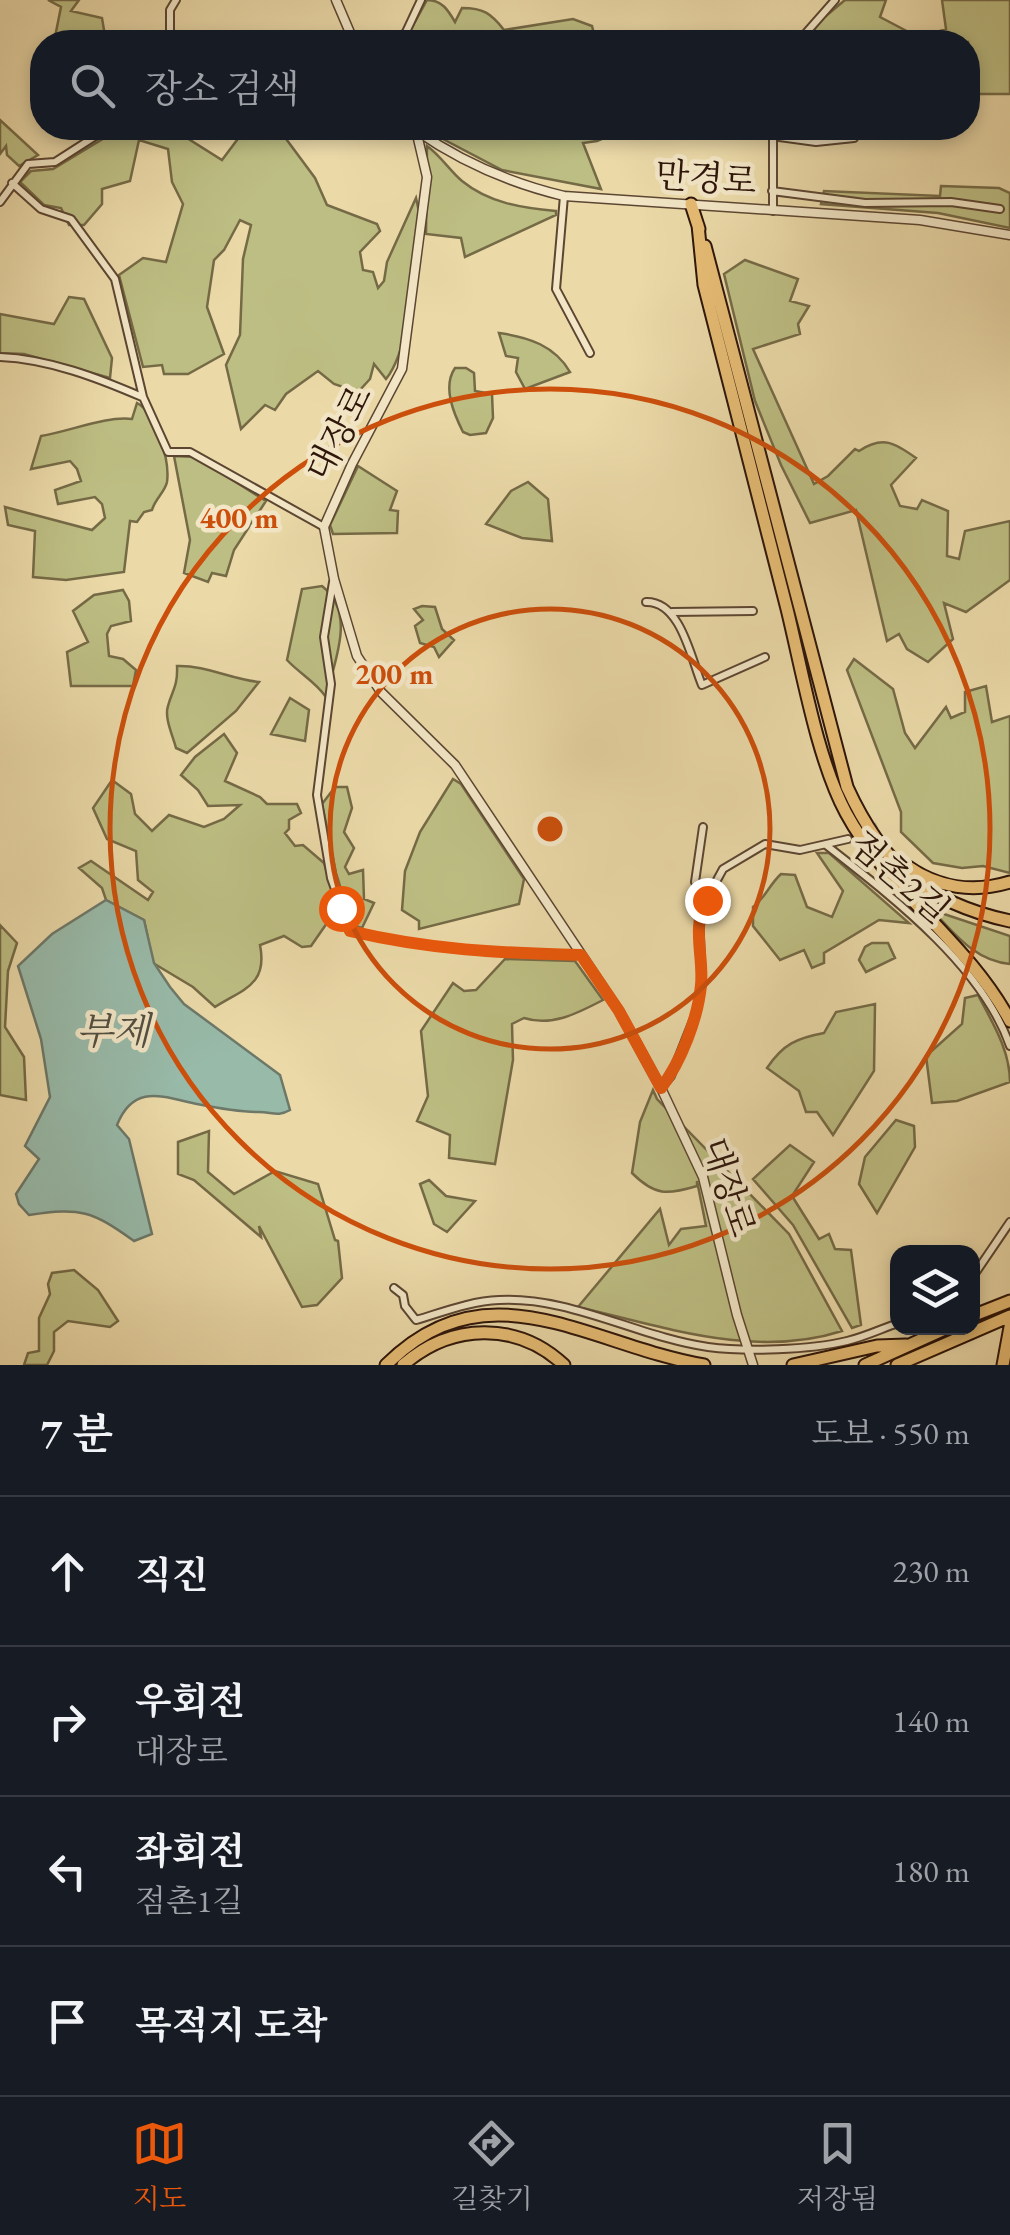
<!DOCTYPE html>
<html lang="ko">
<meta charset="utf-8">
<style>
body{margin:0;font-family:"EB Garamond","Noto Serif KR",serif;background:#20242c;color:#f1f3f6}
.controls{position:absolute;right:30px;bottom:30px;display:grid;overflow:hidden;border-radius:20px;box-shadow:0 5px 15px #0003}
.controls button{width:90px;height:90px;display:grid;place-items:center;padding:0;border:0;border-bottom:2px solid #363941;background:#171b24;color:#f1f3f6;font:50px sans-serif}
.stop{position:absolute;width:30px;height:30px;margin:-22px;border:8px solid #ea580c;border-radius:50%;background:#fff}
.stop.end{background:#ea580c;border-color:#fff;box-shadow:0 2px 10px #0008}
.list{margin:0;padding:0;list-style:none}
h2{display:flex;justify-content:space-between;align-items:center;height:130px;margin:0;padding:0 40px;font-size:42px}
h2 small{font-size:32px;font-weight:400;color:#9ea1a6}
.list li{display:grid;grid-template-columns:65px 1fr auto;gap:30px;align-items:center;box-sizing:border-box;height:150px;padding:0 40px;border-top:2px solid #363941}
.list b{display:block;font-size:38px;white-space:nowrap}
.list p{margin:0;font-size:32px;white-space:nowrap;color:#9ea1a6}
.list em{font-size:32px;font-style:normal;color:#9ea1a6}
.icon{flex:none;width:55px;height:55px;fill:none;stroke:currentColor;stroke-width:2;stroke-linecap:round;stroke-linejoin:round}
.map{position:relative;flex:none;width:1010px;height:1365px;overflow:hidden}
.search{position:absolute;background:#171b24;box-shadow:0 5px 15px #0003;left:30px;right:30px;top:30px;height:110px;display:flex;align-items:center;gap:25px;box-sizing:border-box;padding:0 35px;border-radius:40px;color:#9ea1a6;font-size:38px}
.sheet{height:730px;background:#171b24}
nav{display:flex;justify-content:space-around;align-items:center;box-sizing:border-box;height:140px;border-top:2px solid #363941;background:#171b24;font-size:28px;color:#9ea1a6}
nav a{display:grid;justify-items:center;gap:5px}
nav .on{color:#ea580c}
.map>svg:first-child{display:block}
.green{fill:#bdbe83;stroke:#756a46;stroke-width:2.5}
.water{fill:#98baa9;stroke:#6d7869;stroke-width:2.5}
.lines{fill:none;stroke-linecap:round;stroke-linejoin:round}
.minor-tunnel{stroke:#c5b288;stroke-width:6;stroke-dasharray:6 3;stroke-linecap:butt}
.minor-casing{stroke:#5c4632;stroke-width:10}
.tertiary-casing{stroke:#5c4632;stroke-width:11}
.motorway-casing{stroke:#2d150a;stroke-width:15}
.minor{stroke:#f2e6c6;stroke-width:6}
.tertiary{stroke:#f2e6c6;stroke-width:8}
.motorway{stroke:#e6bc74;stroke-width:11}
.route{stroke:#ea580c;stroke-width:12}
.ring{fill:none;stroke:#cc4f0c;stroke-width:5}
.labels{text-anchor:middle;stroke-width:9;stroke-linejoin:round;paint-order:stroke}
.street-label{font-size:35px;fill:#2d150a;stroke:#f2e6c6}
.water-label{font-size:38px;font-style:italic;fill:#524f42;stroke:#f2e6c6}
.centre{fill:#cc4f0c;stroke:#f2e6c6;stroke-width:5}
.ring-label{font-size:30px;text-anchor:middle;font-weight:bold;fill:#cc4f0c;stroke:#f2e6c6;stroke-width:9;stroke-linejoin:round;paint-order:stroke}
</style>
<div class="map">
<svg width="1010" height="1365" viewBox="0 0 1010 1365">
<rect width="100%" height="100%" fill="#ebd9a8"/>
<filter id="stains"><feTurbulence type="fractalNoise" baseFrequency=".002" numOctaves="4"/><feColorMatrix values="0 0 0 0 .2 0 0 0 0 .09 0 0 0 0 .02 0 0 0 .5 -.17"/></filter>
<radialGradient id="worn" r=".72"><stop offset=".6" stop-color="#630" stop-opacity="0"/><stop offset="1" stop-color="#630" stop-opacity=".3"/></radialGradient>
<!-- green -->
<path class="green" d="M48,0H79L71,11L102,18L106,42H54L61,7Z
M427,0C442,0 448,10 455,22L462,8C483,8 491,13 504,30L573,19L592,26L596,42H404Z
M845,0H886L880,17L920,38L946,29L942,0H1010V94H974L968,91V42H876L868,38V42H805L821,20Z
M0,120L38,155L19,166L7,155L6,146L0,154Z
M121,128H171L222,160L246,128H278L315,178L327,205L377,224L380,231L360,252L363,270L373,272L378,288L384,281L387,262L416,198L420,216C415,259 412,347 386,379L374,364L370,379L358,392L334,384L318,371L286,394L275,410L265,405L241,429L226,365L240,335L243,259L251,225L240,220L224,250L214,260L207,307L224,354L188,374H164L162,365L143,367L119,275L143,258L166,262L183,204L172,182L168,149L139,140L130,181L102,189V204L84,225H69L61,208L44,205L20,182L31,171L53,169Z
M422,128H628L597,141L583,143L601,189L502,170Z
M427,146C441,156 449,170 462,181C489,203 522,208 556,211V215L465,257L461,238L426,234Z
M941,186L999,188L1010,193V228L938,213L821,204L824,191L940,196Z
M745,260L798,279L790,301L809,306L798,324L800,334L753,349L814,484L828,476L855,449L859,451C883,435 895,443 916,458L891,485L900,506L917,509L922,500L948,511L947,556L959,559L965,531L1010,521V580L966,612L944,603L953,639L928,662L907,649L899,634L887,641L856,510L810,523L781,465L755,401L724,274Z
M69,297L84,299L112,358L110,378L24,354L0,353V314L54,324Z
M499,333C529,337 555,346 570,372L525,389L516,372L518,358L506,356Z
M455,368H466L474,373L475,391L492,394L493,418L486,433L470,435L463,432C454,414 442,387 455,368Z
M137,403C156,413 170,461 167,482C165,492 155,499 152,510L144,512L137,522L130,521L124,572L66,580L33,577L35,531L8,525L5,507L92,530L105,518L102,504L95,497L58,504L55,490L81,481L77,469L70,461L31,469L41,436C71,431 105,416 132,419Z
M174,456L196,457L266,501L234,550L226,576L212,573L208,582L184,573L190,540Z
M358,466L397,491L390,510L398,511L397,533L333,534L330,525Z
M528,482L548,499L552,541L522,538L486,524L511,491Z
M322,586C357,614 334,661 326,697C315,681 300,674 287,660L302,589Z
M123,590L129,601L131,621L111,626L107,634L109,656L123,659L136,670L133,686H71L67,652L88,642L73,611L94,595Z
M422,606L435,607L442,629L454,640L439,657L434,647L420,643L415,626L423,620L414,609Z
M854,659L893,689L905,733L915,748L946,707L951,718L965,712V692L986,686L992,722L1010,716V873L983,866L962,868L933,863L901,832V812L847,670Z
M177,666C205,665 231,679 259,682L236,711L187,753L176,748C173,736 164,718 168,706C172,691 178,686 177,666Z
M290,698L309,710L305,741L271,734Z
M224,734L237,753L225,781L260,797L267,804H297L301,813L289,820V829L285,833L295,846L303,845L324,863L341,922L327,923L311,946L302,947L284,936L260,945C268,985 243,989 215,1007L193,987L153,963L144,920L106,900L102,888L79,868L91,861L148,900L153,892L138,880L136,851L107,839L93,808L112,780L131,794L135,814L152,831L169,815L204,827L224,819L240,805L208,806L198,790L181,775L195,757Z
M453,779L461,784L524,879L519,904L419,929V921L402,910L405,871L420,832Z
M335,787H347L352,808L344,832L354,848L345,867L349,874L363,870L364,899L374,903L362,928L352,925L336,873L322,804Z
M817,853H829L909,923L879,920L824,953V963L812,968L804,950L780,960L753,926V907C766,897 769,885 781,874L795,875L807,907L832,917L843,891Z
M932,910L1010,936V964C975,961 955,934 932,910Z
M0,925L17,943L8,971L5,1027L24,1057L26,1100L0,1095Z
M872,943H888L895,958L866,972L859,960L865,947Z
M505,959L575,961L603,1000C578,1013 552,1027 524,1018L512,1024L513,1060L495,1164L449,1158L450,1135L417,1121L428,1096L421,1031L453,983L464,991L476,990Z
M978,995C992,1022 1010,1050 1010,1082L957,1101L932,1103L926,1056L962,1024L965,998Z
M875,1004L874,1071L833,1135L817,1112H806L799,1091L767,1068C783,1044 797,1038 824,1033L836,1012Z
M653,1090L657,1099L789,1234L842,1331C755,1359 664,1327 578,1307L660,1209L669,1245L681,1229L706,1226L697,1181V1186C667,1195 655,1196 632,1173L640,1122Z
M896,1120L914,1126L915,1147L877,1213L859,1184L865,1157Z
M209,1131L208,1172L234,1194L275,1171L318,1184L335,1240L338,1241L342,1278L317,1305L302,1307L259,1226L261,1237L194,1180L178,1174V1142Z
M790,1145L814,1162L792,1196L819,1239L829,1234L835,1249L851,1250L861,1325L852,1328L793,1225L753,1179Z
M429,1180L446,1196L475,1201L447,1232L434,1224L420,1184Z
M74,1270L98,1290L118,1321L110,1327L68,1321L54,1332V1351L47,1365H24L28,1353L39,1351V1318L50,1294L48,1284L52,1273Z"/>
<!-- water -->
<path class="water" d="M106,900L144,920L154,963L170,987L184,1004L280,1075L290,1110C278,1117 272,1112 259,1112C240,1112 217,1108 197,1104C163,1097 134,1083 117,1125L129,1139L152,1234L134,1241C92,1211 81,1207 29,1215L19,1204L16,1194L39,1159L25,1146L50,1097L41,1039L18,966L52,934Z"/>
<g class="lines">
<!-- minor-tunnel -->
<path class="minor-tunnel" d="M848,839L877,825"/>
<defs>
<path id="minor" d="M170,42V10L176,0
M396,42L406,32L421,0
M798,42L835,0
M772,136L816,142L854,138
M12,183L41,209L71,219L115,279L143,397L168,452H190L324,527
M772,191L865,203L951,202L1000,209
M564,196L556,289L590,353
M0,202L28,164L55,162L108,128
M773,211V128
M0,357C49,359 98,378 142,397
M333,582L324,637L331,684L317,795L331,878L350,931C431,950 499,953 581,955
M646,602C681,601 691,659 702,685L765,657
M672,612L753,611
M703,827L695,882L707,900
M826,845C891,896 982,965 1010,1046
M661,1088L671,1076L696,1013L702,984L699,913L723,869L765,844L800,850L848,839
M972,1278L1010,1222
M394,1288L403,1295L405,1306L416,1320C443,1312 471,1301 499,1300C570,1296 638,1337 708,1347C745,1352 810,1350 847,1341C864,1337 881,1329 898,1323"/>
<path id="tertiary" d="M336,0L354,42
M416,130L427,177L402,369L352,464L324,527L334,579L357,656L381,692L455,765L619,1011L661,1088L703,1177L737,1315L753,1365
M417,131C463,163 510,183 564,196L920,220L1010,235"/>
<path id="motorway" d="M691,204L699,229
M698,225L704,285C732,393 760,501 787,609C802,670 817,759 846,813C888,891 968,942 1010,1021
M705,246L847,787C882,864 926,903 1010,921
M907,866C938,888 974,893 1010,882
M972,1316L1010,1301
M386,1365C488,1263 588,1345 704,1365
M403,1365C451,1323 517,1321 564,1365
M793,1365L877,1346L906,1345
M865,1365L947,1328
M897,1365L1010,1316
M1003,1365L1010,1327"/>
</defs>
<!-- minor casing -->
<use href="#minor" class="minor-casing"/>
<!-- tertiary casing -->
<use href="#tertiary" class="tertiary-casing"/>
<!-- motorway casing -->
<use href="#motorway" class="motorway-casing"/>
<!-- minor -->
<use href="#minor" class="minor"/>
<!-- tertiary -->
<use href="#tertiary" class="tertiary"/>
<!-- motorway -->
<use href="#motorway" class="motorway"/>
</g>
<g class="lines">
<!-- route -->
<path class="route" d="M341,908L350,931C431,950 499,953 581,955L619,1011L661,1088C681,1062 698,1018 701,985C704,957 691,926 707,900"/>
</g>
<!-- distance rings -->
<g class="ring">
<circle cx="550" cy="829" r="220"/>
<circle cx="550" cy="829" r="440"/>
</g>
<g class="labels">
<!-- street labels -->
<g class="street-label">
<text transform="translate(706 178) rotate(4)" y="12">만경로</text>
<text transform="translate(339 433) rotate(-63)" y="12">대장로</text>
<text transform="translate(900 877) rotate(41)" y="12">점촌2길</text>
<text transform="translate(729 1187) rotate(72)" y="12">대장로</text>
</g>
<!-- water labels -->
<g class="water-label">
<text x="113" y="1044">부제</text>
</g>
</g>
<circle cx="550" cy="829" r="15" class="centre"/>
<g class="ring-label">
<text x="239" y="528">400 m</text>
<text x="394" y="684">200 m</text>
</g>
<rect width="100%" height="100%" filter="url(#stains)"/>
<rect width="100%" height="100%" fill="url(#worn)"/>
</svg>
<div class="controls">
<button><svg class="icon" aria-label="layers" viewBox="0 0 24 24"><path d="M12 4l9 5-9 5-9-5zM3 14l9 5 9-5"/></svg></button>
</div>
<div class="stop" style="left:341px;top:908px"></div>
<div class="stop end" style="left:707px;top:900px"></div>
<div class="search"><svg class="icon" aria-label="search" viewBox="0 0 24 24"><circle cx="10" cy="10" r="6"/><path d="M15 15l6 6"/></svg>장소 검색</div>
</div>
<section class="sheet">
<h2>7 분<small>도보 · 550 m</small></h2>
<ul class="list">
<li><svg class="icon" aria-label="ahead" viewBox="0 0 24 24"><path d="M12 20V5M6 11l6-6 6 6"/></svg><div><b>직진</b></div><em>230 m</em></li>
<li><svg class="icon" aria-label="right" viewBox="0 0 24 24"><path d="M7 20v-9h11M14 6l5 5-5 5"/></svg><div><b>우회전</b><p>대장로</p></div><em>140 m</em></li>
<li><svg class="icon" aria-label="left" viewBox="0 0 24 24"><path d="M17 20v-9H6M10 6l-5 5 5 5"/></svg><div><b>좌회전</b><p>점촌1길</p></div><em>180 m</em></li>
<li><svg class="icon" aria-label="arrive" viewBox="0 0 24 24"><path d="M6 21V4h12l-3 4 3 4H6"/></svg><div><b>목적지 도착</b></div></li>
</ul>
</section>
<nav>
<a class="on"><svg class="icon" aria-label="map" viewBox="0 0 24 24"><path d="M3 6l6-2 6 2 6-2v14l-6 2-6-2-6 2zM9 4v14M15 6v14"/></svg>지도</a>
<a><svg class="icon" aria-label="directions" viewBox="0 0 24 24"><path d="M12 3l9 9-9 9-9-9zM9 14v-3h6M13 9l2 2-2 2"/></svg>길찾기</a>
<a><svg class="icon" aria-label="saved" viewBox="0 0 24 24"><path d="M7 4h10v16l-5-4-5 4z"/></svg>저장됨</a>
</nav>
